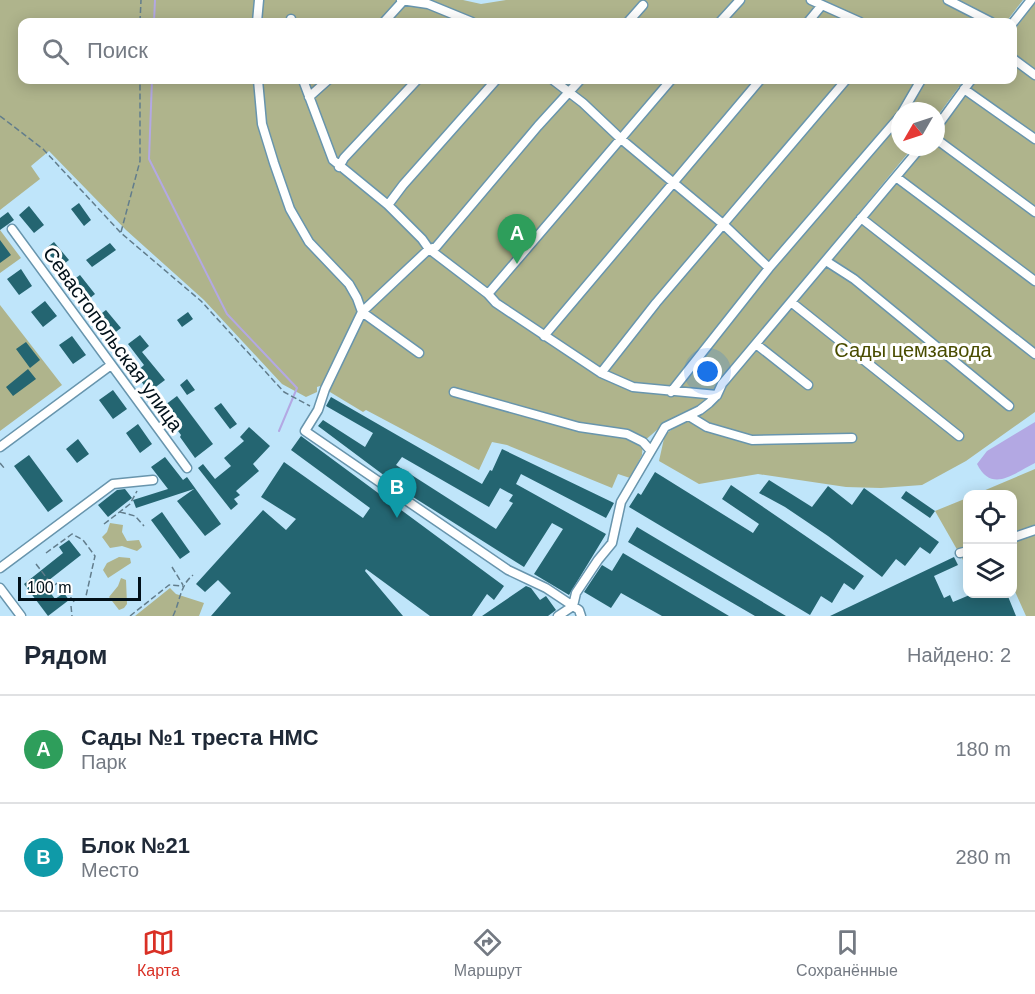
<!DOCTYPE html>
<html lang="ru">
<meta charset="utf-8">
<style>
body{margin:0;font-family:Arial,sans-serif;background:#f6f6f7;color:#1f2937}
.controls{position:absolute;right:18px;bottom:18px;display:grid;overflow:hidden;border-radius:12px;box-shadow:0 3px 15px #0003}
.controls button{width:54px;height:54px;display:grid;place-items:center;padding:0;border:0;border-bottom:2px solid #e0e1e3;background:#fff;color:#1f2937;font:30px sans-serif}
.compass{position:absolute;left:891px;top:102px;width:54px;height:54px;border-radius:50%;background:#fff;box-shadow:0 3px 15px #0003;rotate:231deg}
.scale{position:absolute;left:18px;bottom:15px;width:123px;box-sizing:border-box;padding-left:6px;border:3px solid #011019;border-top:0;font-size:16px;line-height:21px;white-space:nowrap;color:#011019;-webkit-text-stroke:4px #fff;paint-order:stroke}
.you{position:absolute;left:708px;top:372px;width:21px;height:21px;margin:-15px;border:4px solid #fff;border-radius:50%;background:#1a73e8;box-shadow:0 0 0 9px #1a73e833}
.badge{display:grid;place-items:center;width:39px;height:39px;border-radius:50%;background:#d93025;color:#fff;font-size:20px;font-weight:700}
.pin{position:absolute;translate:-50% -50px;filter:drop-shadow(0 2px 3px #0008)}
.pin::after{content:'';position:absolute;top:32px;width:21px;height:18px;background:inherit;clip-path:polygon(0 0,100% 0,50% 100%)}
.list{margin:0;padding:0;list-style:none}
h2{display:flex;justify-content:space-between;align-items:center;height:78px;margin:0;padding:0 24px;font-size:26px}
h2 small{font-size:20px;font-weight:400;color:#747a83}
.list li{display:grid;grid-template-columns:39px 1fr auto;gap:18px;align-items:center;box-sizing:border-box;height:108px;padding:0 24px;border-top:2px solid #e0e1e3}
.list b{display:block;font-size:22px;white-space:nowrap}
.list p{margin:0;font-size:20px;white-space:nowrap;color:#747a83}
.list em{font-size:20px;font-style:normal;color:#747a83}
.icon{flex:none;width:33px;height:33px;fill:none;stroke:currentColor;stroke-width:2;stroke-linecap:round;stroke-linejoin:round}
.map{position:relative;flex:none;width:1035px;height:616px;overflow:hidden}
.search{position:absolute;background:#fff;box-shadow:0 3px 15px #0003;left:18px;right:18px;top:18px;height:66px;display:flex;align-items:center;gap:15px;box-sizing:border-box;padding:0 21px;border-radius:12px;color:#747a83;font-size:22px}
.sheet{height:294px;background:#fff}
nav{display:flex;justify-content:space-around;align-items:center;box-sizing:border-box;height:84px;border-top:2px solid #e0e1e3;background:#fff;font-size:16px;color:#747a83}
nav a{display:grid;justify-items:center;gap:3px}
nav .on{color:#d93025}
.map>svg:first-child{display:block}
.green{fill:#afb48c}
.water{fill:#b3a8e3}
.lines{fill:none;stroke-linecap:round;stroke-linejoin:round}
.stream{stroke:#b3a8e3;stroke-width:2}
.building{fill:#246571;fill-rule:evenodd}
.minor-casing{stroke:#6895ad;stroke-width:11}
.path{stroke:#627d8c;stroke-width:1.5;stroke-dasharray:6 3;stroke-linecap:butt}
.minor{stroke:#fff;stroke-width:8}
.labels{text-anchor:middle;stroke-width:6;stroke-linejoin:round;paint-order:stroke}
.street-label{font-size:20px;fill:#011019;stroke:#fff}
.park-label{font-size:20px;fill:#494c00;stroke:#fff}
</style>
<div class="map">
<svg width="1035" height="616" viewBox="0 0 1035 616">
<rect width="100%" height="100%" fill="#bfe5fa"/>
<!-- green -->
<path class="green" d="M0,0H463L481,4L506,0H1023L1006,22H22V80H964L936,118V111H900V147H913L701,405L665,423L643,442L642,455L630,478L618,474L612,488L507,445L492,442L479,470L366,410L363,412L320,386L317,387V392L306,397L282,384L204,300L126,230L49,151L31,166L40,179L0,210Z
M1035,2V412L966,461L922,485L881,488L846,487L758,474L699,484L659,461L665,434L718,400L726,384L926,147H936V135L977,80H1012L1013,32Z
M0,230L21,258L0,273Z
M0,305L62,385L0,431Z
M1035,469V616H1026L1013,587L1012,494H976Z
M967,498V567L935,511Z
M110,523L123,525L122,532L127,541L139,540L142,547L137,551L122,546L110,548L102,537L107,532Z
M119,557L130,558L131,563L108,578L103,570L107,563Z
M121,578L126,580L127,604L124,608L119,610L109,597L118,586Z
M170,588L176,594L204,603L199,616H135Z"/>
<!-- water -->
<path class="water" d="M1035,422V463C1014,473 992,494 977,464L987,451Z"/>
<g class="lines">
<!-- stream -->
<path class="stream" d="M154,22L155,0
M152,80L149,159L227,314L297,388L279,431"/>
</g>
<!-- building -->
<path class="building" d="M79,203L91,220L84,226L71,209Z
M29,206L44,225L34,233L19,215Z
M8,212L14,220L0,230V218Z
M0,240L11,255L0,263Z
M54,242L69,260L60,267L45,249Z
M110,243L116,250L92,267L86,260Z
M21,269L32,286L19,295L7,279Z
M80,275L95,294L84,303L69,283Z
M45,301L57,316L43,327L31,312Z
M106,310L121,328L109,337L94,319Z
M188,312L193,319L182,327L177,320Z
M140,335L149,346L142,352L165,380L149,392L135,373L144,365L128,344Z
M72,336L86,355L73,364L59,345Z
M26,342L40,360L30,368L16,349Z
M28,369L36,379L13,396L6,387Z
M187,379L195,390L187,395L180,385Z
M113,390L127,409L113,419L99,400Z
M177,396L213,444L195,458L180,437L181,435L161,408Z
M331,397L482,484L490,470L492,471L502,449L614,503L606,518L521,474L516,484L606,534L569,595L534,574L563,529L552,523L524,567L413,497L318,426L323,420L365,447L373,433L326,406ZM402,457L489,507L500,488L513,495L509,501L513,503L496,529L396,465Z
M221,403L237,424L230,429L214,408Z
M138,424L152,444L140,453L126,433Z
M249,427L270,446L253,464L259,471L236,491L240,495L234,499L238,504L231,510L198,468L203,464L215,479L231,466L224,458L244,441L240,437Z
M301,436L504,586L494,600L487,594L472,616H430L366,569L365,571L403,616H211L231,593L218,580L205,592L196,584L263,510L286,530L296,519L261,497L284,462L363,518L370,508L291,450Z
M78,439L89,454L77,463L66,449Z
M29,455L63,501L48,512L14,466Z
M165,457L183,480L187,477L221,524L205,536L177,501L194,489L136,508L133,500L168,489L151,467Z
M655,472L753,533L759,524L722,499L731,485L864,576L854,590L844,583L832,603L821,596L810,615L629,507L638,493L641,495Z
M769,480L812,507L828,486L852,505L864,488L939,542L930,554L920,547L905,566L896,559L882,577L828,536L785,507L759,493Z
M125,489L132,498L108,517L98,505L117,490Z
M906,491L935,511L930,518L901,498Z
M162,512L190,552L180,559L151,520Z
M637,527L786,616H755L628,542Z
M69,540L81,555L44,584L55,599L64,593L69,600L48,616L24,584L63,553L59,547Z
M623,553L729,616H662L621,593L611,608L584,592L602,565L612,571Z
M954,557L958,565L934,576L944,598L950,595L953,602L972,594H1007L1016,616H830Z
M526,586L531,588L540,600L546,596L556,610L548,616H482Z"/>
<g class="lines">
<defs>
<path id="minor" d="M401,0L428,4L472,22
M811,0L860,22
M948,0L991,22
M291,19V22
M257,22L259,0
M384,22L403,1
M628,22L643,5
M720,22L740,0
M808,22L822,5
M1012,24L1031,0
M1012,58L1035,75
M258,80L262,124L274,163L290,209L309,242L349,284L357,298L362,312L419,353
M303,80L333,160L388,205L422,239L429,249L488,294L496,303L601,373L633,387L717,395
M553,80L583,103L621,139L723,224L769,268
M580,80L538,126L436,247L429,249L362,312L325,389L318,410L305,431L508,570L546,588L579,610L581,616
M964,89L1035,139
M309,97L328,80
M903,111L921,80
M936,128L971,80
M936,139L1035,212
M339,167L344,158L417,80
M896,177L1035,281
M388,205L403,185L496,80
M861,218L1035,354
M12,229L187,468
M826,261L854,279L1009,406
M488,294L671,80
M791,302L959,436
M544,336L760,80
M756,344L808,385
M601,373L656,303L846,80
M454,392L579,427L627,434L643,442L650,450
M671,392L769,268L900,116
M689,416L707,427L752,440L852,438
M0,447L111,365
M1012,538L1035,530
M960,553L968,551
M0,568L113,484L153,480
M0,588L21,616
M558,616L573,606L576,593L598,560L612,543L621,502L665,427L700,410L709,403L717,395L722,384L921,147"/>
</defs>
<!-- minor casing -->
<use href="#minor" class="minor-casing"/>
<!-- path -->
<path class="path" d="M140,22L141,0
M0,116L43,149L121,233L201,301L284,392L310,406
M121,232L140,161V80
M0,463L5,469
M120,512L135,516L144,526
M104,524L130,504L137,491
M46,553L72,534L83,540L95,556L86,596
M36,564L53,586L59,582L75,603
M172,567L183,585
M71,606L72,616
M130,616L169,585L183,586
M173,616C180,602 180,585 193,575"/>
<!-- minor -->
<use href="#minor" class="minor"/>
</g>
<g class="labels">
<!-- street labels -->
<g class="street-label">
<text transform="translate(113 339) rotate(54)" y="7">Севастопольская улица</text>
</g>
<!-- park labels -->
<g class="park-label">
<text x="913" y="357">Сады цемзавода</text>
</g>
</g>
</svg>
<div class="controls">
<button><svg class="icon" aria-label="locate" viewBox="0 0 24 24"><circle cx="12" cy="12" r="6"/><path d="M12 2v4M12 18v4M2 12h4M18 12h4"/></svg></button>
<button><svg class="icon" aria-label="layers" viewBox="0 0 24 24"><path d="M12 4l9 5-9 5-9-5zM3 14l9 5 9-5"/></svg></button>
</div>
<svg class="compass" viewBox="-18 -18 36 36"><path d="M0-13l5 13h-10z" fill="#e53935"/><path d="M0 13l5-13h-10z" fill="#747a83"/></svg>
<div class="scale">100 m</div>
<div class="you"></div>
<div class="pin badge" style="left:517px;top:264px;background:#2e9e5b">A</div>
<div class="pin badge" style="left:397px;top:518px;background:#0f9aa8">B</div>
<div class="search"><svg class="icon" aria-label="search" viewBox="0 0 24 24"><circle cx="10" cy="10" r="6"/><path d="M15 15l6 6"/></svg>Поиск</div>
</div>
<section class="sheet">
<h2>Рядом<small>Найдено: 2</small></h2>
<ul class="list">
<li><span class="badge" style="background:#2e9e5b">A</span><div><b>Сады №1 треста НМС</b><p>Парк</p></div><em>180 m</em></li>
<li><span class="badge" style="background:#0f9aa8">B</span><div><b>Блок №21</b><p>Место</p></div><em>280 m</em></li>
</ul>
</section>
<nav>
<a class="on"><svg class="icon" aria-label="map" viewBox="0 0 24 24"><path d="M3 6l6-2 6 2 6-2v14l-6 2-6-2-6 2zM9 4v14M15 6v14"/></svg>Карта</a>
<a><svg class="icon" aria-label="directions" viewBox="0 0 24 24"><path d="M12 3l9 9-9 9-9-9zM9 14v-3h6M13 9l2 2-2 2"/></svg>Маршрут</a>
<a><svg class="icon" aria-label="saved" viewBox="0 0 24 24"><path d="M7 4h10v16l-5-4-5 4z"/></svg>Сохранённые</a>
</nav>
